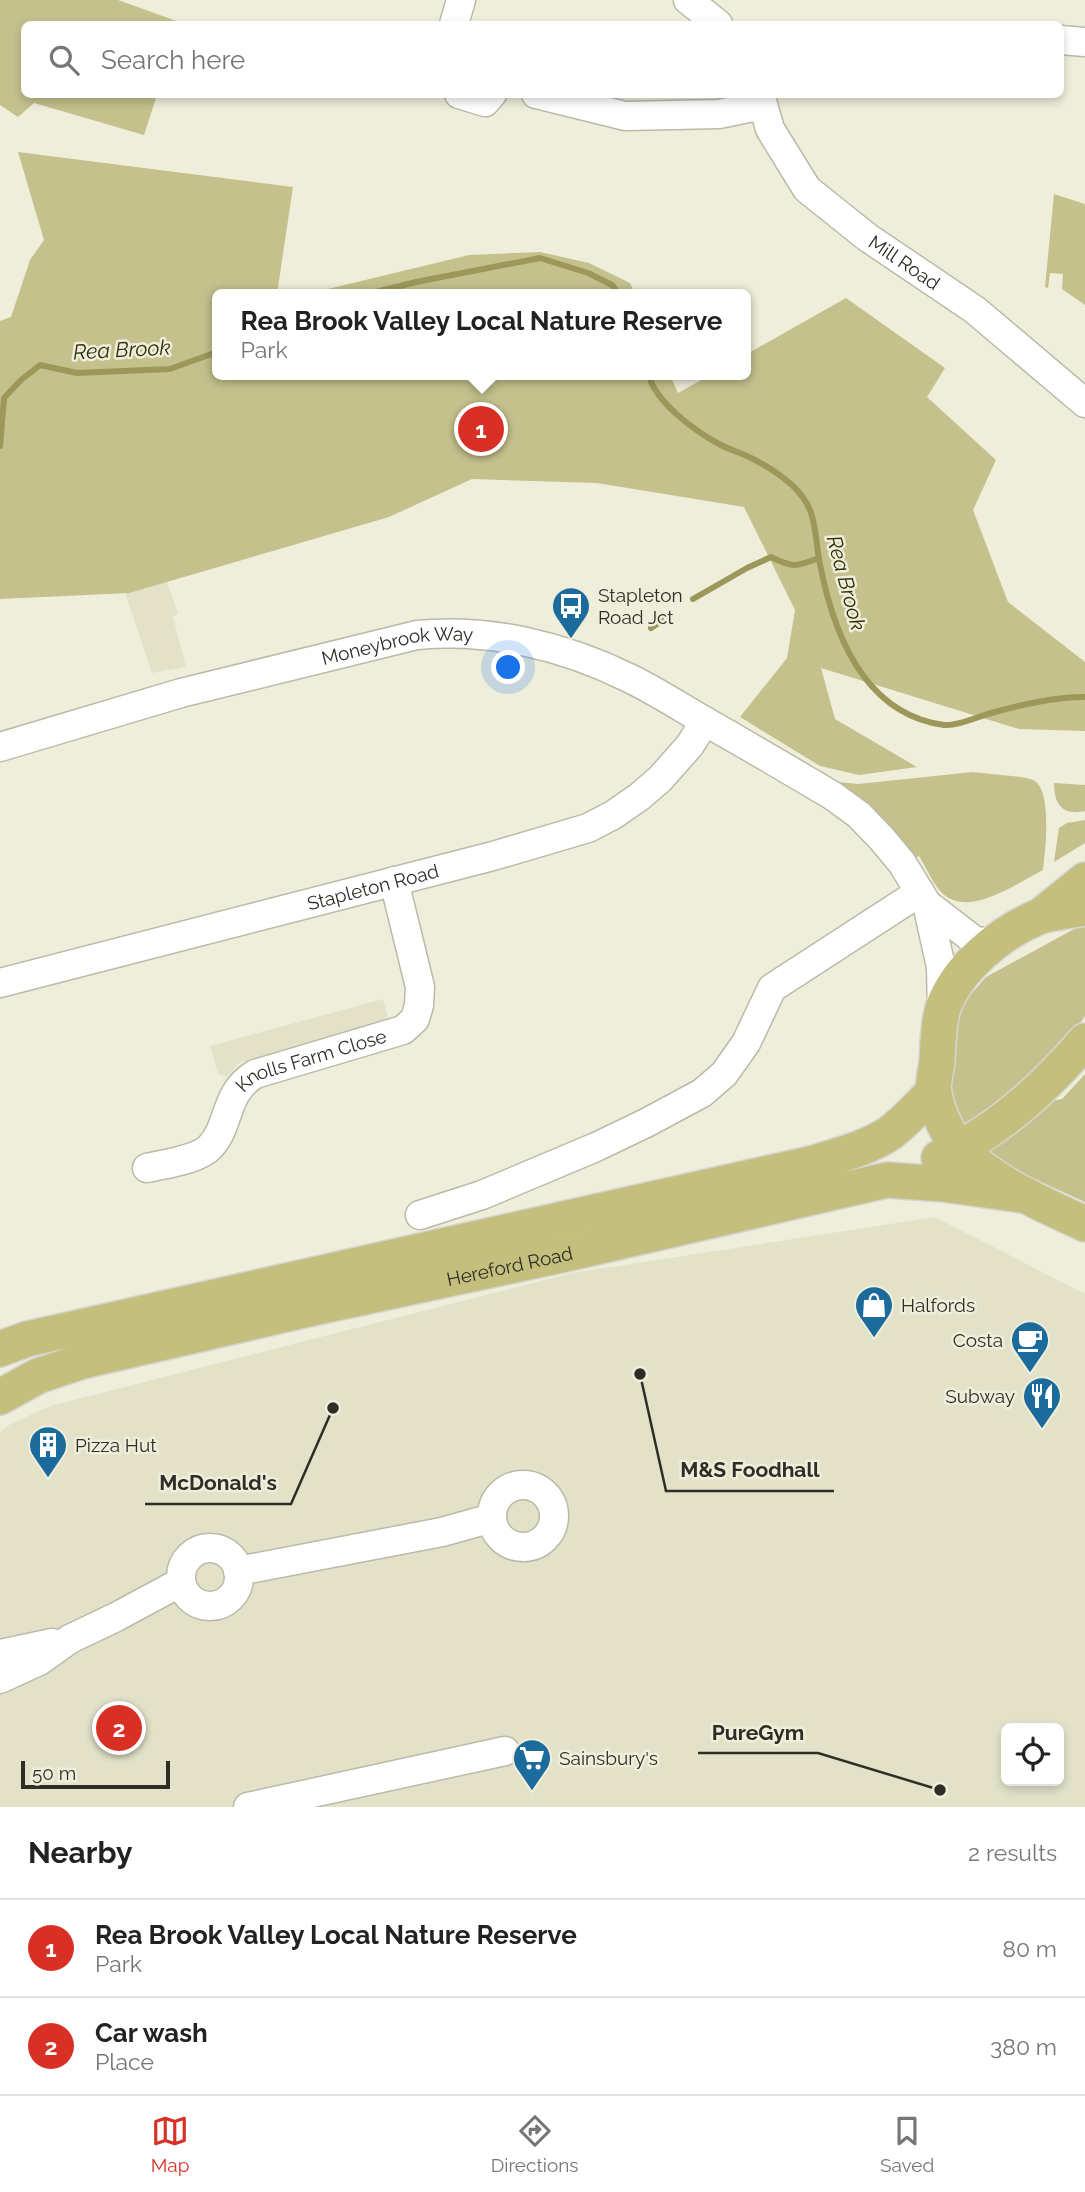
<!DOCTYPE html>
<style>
body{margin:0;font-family:Raleway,sans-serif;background:#f6f6f6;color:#222}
.controls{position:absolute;right:21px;bottom:21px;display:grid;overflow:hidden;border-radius:10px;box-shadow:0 4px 10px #0003}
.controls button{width:63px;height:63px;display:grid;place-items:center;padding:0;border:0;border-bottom:2px solid #e0e0e0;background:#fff;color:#222;font:35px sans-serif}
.scale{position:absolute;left:21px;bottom:18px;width:149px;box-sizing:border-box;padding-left:7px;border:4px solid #2e2e27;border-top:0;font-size:19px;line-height:24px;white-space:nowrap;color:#2e2e27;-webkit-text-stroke:5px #efeedb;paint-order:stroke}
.you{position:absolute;left:509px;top:668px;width:24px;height:24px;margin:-18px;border:5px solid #fff;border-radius:50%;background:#1a73e8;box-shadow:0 0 0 10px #1a73e833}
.badge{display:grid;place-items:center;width:46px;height:46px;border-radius:50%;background:#d93025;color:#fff;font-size:23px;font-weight:700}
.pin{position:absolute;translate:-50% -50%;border:4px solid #fff;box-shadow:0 2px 7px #0006}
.popup{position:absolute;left:212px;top:289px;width:539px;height:91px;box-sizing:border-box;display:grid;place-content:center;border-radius:10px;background:#fff;filter:drop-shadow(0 2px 5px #0005);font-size:23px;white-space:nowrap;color:#767676}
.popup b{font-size:26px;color:#222}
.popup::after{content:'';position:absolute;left:50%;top:100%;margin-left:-14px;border:14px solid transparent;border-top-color:#fff}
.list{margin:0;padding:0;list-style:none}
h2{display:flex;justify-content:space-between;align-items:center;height:91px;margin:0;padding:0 28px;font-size:30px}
h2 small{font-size:23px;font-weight:400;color:#767676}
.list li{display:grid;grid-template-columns:46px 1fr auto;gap:21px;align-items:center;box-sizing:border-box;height:98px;padding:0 28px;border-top:2px solid #e0e0e0}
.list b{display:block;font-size:26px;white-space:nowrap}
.list p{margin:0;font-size:23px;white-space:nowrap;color:#767676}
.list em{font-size:23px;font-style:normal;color:#767676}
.icon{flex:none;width:38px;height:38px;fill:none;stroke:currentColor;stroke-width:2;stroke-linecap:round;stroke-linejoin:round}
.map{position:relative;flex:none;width:1085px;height:1807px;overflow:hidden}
.search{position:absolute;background:#fff;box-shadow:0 4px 10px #0003;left:21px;right:21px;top:21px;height:77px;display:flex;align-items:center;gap:18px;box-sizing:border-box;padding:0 24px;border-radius:10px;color:#767676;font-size:26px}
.sheet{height:287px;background:#fff}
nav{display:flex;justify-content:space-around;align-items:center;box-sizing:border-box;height:98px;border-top:2px solid #e0e0e0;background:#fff;font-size:19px;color:#767676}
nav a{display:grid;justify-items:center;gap:4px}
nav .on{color:#d93025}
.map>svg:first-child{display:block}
.built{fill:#e3e2c9;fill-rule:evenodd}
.green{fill:#c4c18d}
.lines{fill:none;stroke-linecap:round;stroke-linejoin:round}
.stream{stroke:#9d985a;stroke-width:6}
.minor-casing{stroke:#bbbaa8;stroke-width:31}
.major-casing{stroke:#d5d5d4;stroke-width:38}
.minor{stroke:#fff;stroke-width:28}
.major{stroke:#c4bf7c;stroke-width:35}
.labels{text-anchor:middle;stroke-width:5;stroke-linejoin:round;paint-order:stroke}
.street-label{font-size:19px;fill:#2e2e27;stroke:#efeedb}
.poi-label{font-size:19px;fill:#2e2e27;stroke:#efeedb;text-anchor:start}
.water-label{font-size:21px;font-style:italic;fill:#302e07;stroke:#efeedb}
.leader{fill:none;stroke:#2e2e27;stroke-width:2.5}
.callout-dot{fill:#2e2e27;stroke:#efeedb;stroke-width:2.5}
.callout-label{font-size:21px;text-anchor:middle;font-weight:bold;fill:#2e2e27;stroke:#efeedb;stroke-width:5;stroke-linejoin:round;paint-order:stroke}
</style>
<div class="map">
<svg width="1085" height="1807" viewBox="0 0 1085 1807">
<rect width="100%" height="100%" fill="#efeedb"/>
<!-- built -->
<path class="built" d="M166,580L178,613L173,617L186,667L152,673L125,593Z
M383,999L389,1022L240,1062L227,1077L218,1074L210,1046Z
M935,1217L1085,1294V1807H0V1432L9,1425L50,1406L572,1273ZM1006,1728H1059V1781H1006Z"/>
<!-- green -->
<path class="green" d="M0,0H118L185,24H24V94L157,95L144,135L34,103L18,117L0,105Z
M18,152L293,187L277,294H217V375H670L678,393L710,375H745V355L846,298L945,368L927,397L996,460L973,510L1008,602L1085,662V731L1019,729L821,668L835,719L917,767L859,775L820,766L740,717L787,658L795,610L744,507L597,483L472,479L389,517L129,593L0,599V321L11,317L30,260L44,240Z
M1054,194L1085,204V305L1062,289L1063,274L1050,273L1048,288L1045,287Z
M540,252L589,263L630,283L635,294H314L328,289L469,255Z
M973,772C986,774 1024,776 1033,780C1053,789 1045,852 1043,870C1017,883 969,919 942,893C933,884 926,867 919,856L912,859L827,781L858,784Z
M1054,783L1085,785V811C1062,816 1054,804 1054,783Z
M1085,820V843L1054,862L1059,828L1067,823Z
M1085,923V1016L1069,1040L1020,1092L964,1129L953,1106L948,1077L951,1039L964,1002L986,977Z
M1085,1074V1202L1008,1167L982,1148L1042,1103L1062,1099Z"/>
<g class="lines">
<!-- stream -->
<path class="stream" d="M368,294L416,282L540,258L588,273L612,285L619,294
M649,375C655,402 695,431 719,444C730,450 742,453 753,459C767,466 782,476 793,486C817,509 814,529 819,559C832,630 862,714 944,725C958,726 977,717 991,713C1021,705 1053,697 1085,697
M0,446L4,398L21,380L40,365L77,373L170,369L217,352
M693,599L747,568L771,557C793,568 796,567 819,558
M651,628L671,615"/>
<defs>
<g id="minor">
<path d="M688,0L718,24"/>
<path d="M454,24L461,0"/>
<path d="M1060,40L1085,42"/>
<path d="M459,94L485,102L492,94"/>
<path d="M536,94L625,116L719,114L762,105"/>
<path id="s1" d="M760,94L770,129L807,189L867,237L975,310L1085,403"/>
<path id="s2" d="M0,747L181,693L417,635C490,628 564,646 629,678C656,691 682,708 708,723C750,747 791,771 833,796L859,815L882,839L902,863L927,904L941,967L942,1011"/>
<path d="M927,904L975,941L996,943"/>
<path id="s3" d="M0,983L493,856L588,828L613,815L639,797L660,779L690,745L705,721"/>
<path id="s4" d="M147,1168C164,1164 198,1160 210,1147C231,1125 223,1094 255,1074L403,1030L415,1019L419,1005L420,987L394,881"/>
<path d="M420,1215L482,1195L596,1147L646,1123L702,1093L724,1074L746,1043L772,988L920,892"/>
<circle cx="523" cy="1516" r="31"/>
<circle cx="210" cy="1577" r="29"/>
<path d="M238,1571L442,1532L492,1518"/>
<path d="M0,1654L52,1643"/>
<path d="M0,1679L39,1661L70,1639L116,1617L181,1582"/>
<path d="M248,1807L505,1751"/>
</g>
<g id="major">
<path d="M1085,908C1070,911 1052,912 1038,917C1000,933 957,968 943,1008C938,1024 938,1044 937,1061C936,1071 932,1083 934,1093C937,1112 948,1136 961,1150C993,1183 1044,1205 1085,1224"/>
<path d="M1043,914L1085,880"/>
<path d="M939,1158C996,1133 1045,1088 1085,1041"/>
<path d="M0,1349L27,1339L814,1163C839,1155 868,1148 890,1133C906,1121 919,1106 933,1092"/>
<path id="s5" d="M0,1397L38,1376L83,1361L313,1308L575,1252L887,1180L943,1184L1028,1196"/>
</g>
</defs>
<!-- minor casing -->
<use href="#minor" class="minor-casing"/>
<!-- major casing -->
<use href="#major" class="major-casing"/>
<!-- minor -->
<use href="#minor" class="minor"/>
<!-- major -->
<use href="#major" class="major"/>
</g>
<!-- icons -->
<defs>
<symbol id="bus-pin" viewBox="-11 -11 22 30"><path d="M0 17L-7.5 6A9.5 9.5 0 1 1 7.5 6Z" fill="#1c6b9d" stroke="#efeedb"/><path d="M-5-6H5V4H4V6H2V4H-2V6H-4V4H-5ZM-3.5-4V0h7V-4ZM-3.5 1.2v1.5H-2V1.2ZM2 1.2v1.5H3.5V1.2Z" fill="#fff"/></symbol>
<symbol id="shop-pin" viewBox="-11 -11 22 30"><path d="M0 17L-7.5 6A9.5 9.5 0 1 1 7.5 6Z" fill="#1c6b9d" stroke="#efeedb"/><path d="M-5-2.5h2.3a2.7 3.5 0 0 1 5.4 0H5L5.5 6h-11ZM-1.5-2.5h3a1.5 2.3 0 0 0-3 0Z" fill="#fff"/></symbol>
<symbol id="cafe-pin" viewBox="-11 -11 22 30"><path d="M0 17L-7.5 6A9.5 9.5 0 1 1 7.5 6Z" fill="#1c6b9d" stroke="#efeedb"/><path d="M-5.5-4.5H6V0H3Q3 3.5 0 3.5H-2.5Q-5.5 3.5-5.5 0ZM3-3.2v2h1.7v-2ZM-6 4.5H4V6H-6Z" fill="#fff"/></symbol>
<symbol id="restaurant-pin" viewBox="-11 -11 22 30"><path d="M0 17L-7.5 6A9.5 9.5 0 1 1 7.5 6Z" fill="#1c6b9d" stroke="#efeedb"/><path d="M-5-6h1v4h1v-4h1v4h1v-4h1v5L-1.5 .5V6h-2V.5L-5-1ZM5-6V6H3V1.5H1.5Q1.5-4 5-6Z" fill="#fff"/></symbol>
<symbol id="building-pin" viewBox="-11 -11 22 30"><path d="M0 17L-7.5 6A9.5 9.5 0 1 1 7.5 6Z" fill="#1c6b9d" stroke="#efeedb"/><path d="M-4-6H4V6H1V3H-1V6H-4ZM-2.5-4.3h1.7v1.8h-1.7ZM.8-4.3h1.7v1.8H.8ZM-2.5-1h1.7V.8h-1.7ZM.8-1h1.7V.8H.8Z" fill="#fff"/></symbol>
<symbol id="supermarket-pin" viewBox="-11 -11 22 30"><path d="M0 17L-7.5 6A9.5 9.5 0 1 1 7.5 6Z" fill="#1c6b9d" stroke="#efeedb"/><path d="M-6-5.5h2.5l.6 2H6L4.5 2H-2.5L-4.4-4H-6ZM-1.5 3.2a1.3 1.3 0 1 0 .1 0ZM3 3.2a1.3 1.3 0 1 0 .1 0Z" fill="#fff"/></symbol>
</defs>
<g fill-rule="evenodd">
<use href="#bus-pin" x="549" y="584" width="44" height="60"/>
<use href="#shop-pin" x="852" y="1283" width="44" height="60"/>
<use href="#cafe-pin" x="1008" y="1318" width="44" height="60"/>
<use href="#restaurant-pin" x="1020" y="1374" width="44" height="60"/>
<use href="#building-pin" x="26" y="1423" width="44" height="60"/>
<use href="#supermarket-pin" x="510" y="1736" width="44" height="60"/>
</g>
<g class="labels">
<!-- street labels -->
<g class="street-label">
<text dy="7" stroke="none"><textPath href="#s1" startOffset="229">Mill Road</textPath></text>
<text dy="7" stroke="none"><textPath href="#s2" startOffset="411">Moneybrook Way</textPath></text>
<text dy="7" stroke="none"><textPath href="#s3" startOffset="385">Stapleton Road</textPath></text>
<text dy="7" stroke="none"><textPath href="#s4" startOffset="212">Knolls Farm Close</textPath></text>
<text dy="7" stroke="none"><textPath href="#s5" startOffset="528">Hereford Road</textPath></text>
</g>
<!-- poi labels -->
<g class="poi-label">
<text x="598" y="602">Stapleton<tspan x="598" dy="22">Road Jct</tspan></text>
<text x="901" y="1312">Halfords</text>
<text x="1003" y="1347" text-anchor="end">Costa</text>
<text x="1015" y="1403" text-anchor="end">Subway</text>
<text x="75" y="1452">Pizza Hut</text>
<text x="559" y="1765">Sainsbury's</text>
</g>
<!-- water labels -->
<g class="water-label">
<text transform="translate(122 350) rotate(-3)" y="7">Rea Brook</text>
<text transform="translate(846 583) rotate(75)" y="7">Rea Brook</text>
</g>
</g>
<!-- callouts -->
<path class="leader" d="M640 1374L666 1491H834M333 1408L291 1504H145M940 1790L818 1753H698"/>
<g class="callout-dot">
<circle cx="640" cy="1374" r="7"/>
<circle cx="333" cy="1408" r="7"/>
<circle cx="940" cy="1790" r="7"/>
</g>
<g class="callout-label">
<text x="750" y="1477">M&amp;S Foodhall</text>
<text x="218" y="1490">McDonald's</text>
<text x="758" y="1740">PureGym</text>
</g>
</svg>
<div class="controls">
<button><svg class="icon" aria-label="locate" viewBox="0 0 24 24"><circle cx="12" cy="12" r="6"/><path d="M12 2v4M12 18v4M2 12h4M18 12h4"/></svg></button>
</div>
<div class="scale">50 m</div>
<div class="you"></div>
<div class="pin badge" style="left:481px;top:429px">1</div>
<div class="popup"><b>Rea Brook Valley Local Nature Reserve</b>Park</div>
<div class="pin badge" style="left:119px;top:1728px">2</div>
<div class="search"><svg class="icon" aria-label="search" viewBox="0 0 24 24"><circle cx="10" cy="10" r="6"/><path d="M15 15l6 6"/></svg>Search here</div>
</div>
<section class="sheet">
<h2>Nearby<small>2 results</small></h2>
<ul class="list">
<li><span class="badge">1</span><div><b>Rea Brook Valley Local Nature Reserve</b><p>Park</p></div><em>80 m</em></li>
<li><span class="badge">2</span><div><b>Car wash</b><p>Place</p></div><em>380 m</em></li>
</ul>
</section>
<nav>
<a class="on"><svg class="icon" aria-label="map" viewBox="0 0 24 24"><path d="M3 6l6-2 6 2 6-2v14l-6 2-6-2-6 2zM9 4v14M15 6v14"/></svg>Map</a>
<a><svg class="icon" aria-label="directions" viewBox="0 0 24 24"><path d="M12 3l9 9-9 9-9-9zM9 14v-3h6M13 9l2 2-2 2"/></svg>Directions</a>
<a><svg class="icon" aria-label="saved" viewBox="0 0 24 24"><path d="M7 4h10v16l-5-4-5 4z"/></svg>Saved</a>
</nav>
